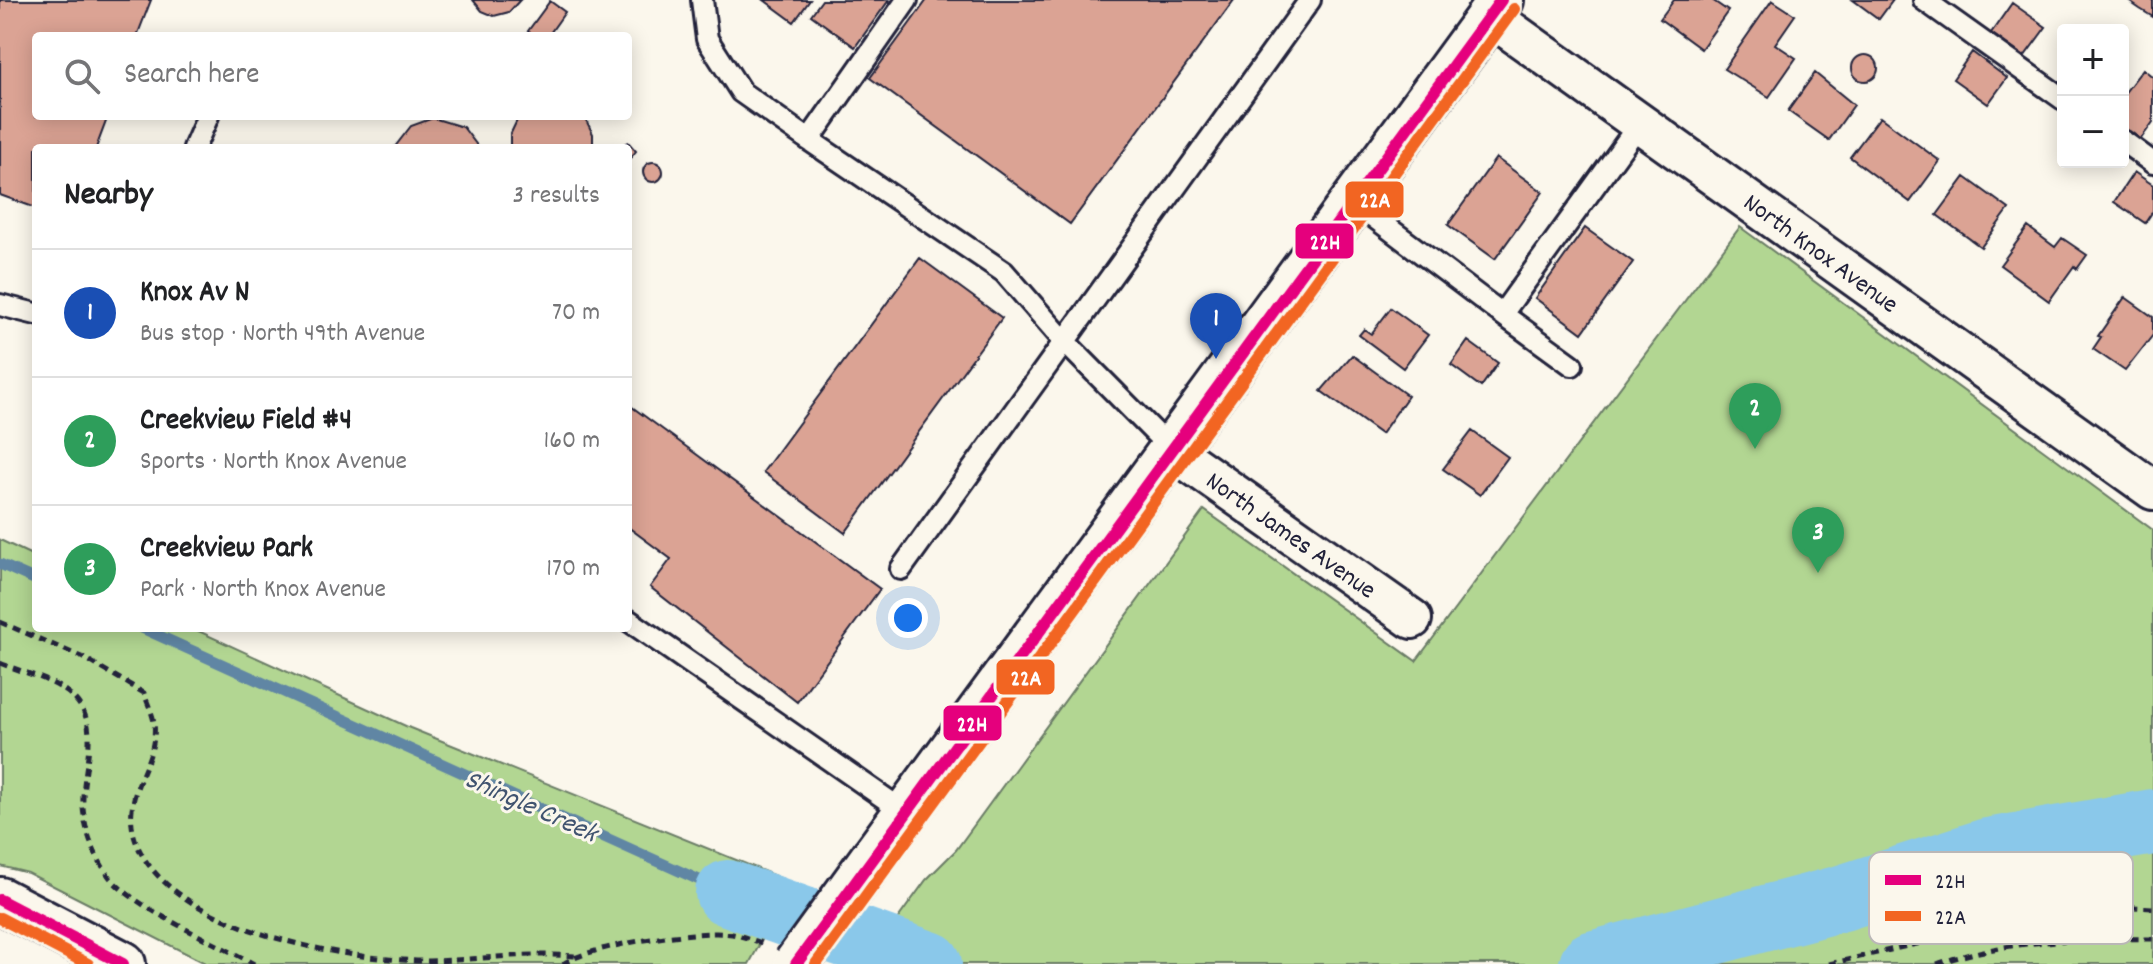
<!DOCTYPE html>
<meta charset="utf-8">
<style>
body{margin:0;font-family:Dekko,sans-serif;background:#f6f6f6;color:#202124}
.controls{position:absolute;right:24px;top:24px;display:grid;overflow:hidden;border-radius:8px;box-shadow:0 4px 20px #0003}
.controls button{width:72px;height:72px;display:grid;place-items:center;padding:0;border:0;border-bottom:2px solid #e0e0e0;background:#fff;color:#202124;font:40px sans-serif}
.you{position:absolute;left:908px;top:618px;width:28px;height:28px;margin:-20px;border:6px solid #fff;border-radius:50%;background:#1a73e8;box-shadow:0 0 0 12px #1a73e833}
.badge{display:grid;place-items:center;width:52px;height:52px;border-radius:50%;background:#1f6fb2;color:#fff;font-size:26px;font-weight:700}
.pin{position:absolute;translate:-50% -66px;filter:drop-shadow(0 2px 4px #0008)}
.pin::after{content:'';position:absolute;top:42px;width:28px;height:24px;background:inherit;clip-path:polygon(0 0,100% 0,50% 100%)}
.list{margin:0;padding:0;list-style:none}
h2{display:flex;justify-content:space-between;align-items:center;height:104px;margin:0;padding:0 32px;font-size:34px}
h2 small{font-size:26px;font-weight:400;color:#757577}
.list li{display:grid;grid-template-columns:52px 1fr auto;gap:24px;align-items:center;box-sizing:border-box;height:128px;padding:0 32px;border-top:2px solid #e0e0e0}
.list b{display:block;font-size:30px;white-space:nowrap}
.list p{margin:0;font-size:26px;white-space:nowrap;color:#757577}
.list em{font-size:26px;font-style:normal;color:#757577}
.icon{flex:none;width:44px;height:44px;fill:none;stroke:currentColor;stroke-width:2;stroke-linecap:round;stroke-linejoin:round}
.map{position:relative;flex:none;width:2153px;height:964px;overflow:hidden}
.search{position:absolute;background:#fff;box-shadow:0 4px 20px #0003;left:32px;top:32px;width:600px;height:88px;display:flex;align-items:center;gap:20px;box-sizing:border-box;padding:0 28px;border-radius:8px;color:#757577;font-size:30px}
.panel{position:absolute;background:#fff;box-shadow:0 4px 20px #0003;left:32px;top:144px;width:600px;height:488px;border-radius:8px}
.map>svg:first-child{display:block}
.green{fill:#b2d692;stroke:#6a7c66;stroke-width:2}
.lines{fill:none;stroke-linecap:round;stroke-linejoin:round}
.stream{stroke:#6086a4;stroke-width:11}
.river{stroke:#8ac8ea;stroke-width:66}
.building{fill:#dba394;stroke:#22223b;stroke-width:2}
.service-casing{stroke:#22223b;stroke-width:26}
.minor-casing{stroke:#22223b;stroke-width:44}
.tertiary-casing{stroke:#22223b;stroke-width:50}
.path{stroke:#22223b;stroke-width:5;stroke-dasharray:8 6;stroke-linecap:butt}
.service{stroke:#fbf7ec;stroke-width:20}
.minor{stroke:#fbf7ec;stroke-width:38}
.tertiary{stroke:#fbf7ec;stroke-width:44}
.tertiary-bridge-casing{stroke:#22223b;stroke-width:50;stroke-linecap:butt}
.tertiary-bridge{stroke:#fbf7ec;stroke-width:44}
.bus-1-casing{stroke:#fbf7ec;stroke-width:18}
.bus-2-casing{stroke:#fbf7ec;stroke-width:18}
.bus-1{stroke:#e5007d;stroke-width:12}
.bus-2{stroke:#f26522;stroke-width:12}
.labels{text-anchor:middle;stroke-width:6;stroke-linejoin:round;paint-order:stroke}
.street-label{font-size:26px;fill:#22223b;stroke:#fbf7ec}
.water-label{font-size:28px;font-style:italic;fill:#415470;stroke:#fbf7ec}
.key{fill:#fbf7ec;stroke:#bab7b7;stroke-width:2}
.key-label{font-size:22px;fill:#22223b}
.line-badge{stroke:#fbf7ec;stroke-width:3}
.badge-label{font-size:22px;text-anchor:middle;font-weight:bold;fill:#fff}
</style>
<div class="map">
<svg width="2153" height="964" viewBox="0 0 2153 964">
<rect width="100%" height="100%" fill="#fbf7ec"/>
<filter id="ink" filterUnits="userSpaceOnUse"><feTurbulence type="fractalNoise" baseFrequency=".0125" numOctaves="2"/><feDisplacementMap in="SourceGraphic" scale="16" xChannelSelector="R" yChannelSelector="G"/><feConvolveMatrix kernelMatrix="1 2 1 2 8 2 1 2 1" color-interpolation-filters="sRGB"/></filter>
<g filter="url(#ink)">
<!-- green -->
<path class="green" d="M1740,227L2153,530V964H865L926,880L956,850L1204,510L1416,661Z
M0,540L36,557V628H192L410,728L793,883L749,964H207L28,873L0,866Z"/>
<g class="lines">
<!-- stream -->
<path class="stream" d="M0,564L36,580
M142,628L728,893"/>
<!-- river -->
<path class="river" d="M728,893L929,964
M1592,964L1842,898L1988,851L2153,822"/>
</g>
<!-- building -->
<path class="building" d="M0,0H151L137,36H36V116H108L96,148H36V208L0,195Z
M473,0H520L509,12L494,16L482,11Z
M764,0H810L794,22Z
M822,0H889L855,47L811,15Z
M927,0H1234L1070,224L870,78Z
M1674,0H1712L1728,11L1701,49L1660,19Z
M1772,0L1795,15L1775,44L1796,58L1769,97L1724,69Z
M1853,0H1893L1879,19Z
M2127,0H2153V17L2140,9Z
M550,1L565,12L548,36H535L528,31Z
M2012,3L2046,27L2024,57L1991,33Z
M1972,52L2007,78L1988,104L1953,79Z
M1852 68a13 13 0 1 1 26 0a13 13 0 1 1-26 0Z
M2143,69L2153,77V122L2140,140L2123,127V95Z
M1815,73L1854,105L1829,140L1788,111Z
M519,116H584L593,134V148H510V135Z
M1880,117L1940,161L1910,202L1850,157Z
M433,118L463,127L479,148H394L411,126Z
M628,142L636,151L628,161V148H616Z
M1496,158L1543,192L1495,259L1448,225Z
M643 172a10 10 0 1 1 20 0a10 10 0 1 1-20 0Z
M2134,172L2153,185V211L2145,223L2114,202Z
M1965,177L2009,209L1981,247L1937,215Z
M2028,227L2055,247L2062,238L2087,255L2077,269L2074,266L2049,301L2000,265Z
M1585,228L1633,262L1582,333L1535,298Z
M920,258L1002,318L845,533L763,472Z
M2125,297L2153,317V335L2125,371L2093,349L2101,337L2098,336Z
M1391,308L1428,335L1403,368L1359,335L1364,329L1371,334Z
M1468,341L1498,363L1481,387L1451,365Z
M1352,355L1408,396L1381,434L1321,391Z
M628,404L880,589L797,702L650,587L671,559L628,527Z
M1472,431L1508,457L1480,495L1443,469Z"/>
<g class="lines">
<defs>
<path id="service" d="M702,0L707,39L741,92L809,140
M907,0L809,140L1004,272L1064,341L1172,450
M1924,0L2063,99
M2123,141L2153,163
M194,148L208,116
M1354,202L1502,314L1640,123
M0,305L36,314
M1502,314L1572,365
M901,569L1310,0
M628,620L906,813"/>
<path id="minor" d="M1490,16L2153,490
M1172,450L1412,619"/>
<path id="tertiary" d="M875,855L1501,0
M0,900L123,964"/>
</defs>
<!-- service casing -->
<use href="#service" class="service-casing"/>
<!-- minor casing -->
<use href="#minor" class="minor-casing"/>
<!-- tertiary casing -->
<use href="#tertiary" class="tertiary-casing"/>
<!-- path -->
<path class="path" d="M0,622L86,659L144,693C147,702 152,712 154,722C159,764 120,791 135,839C165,929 346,961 429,961C478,960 526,952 575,956
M0,663C22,672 48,678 67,692C106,722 81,766 83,807C85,832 94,854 108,875C131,907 217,943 254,964
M563,964C590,945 699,929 732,934C742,936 753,940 762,943
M1829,964L2087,905L2153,908
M1937,964C2005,940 2082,938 2153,939"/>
<!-- service -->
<use href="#service" class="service"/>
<!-- minor -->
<use href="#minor" class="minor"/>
<!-- tertiary -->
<use href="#tertiary" class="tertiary"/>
<defs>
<path id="tertiary-bridge" d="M796,964L875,855"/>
</defs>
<!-- tertiary-bridge casing -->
<use href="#tertiary-bridge" class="tertiary-bridge-casing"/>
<!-- tertiary-bridge -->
<use href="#tertiary-bridge" class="tertiary-bridge"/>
<defs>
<path id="bus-1" d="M0,900L123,964
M796,964L1501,0"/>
<path id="bus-2" d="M0,918L88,964
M816,964L1514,9"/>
</defs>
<!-- bus-1 casing -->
<use href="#bus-1" class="bus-1-casing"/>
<!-- bus-2 casing -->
<use href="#bus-2" class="bus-2-casing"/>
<!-- bus-1 -->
<use href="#bus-1" class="bus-1"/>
<!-- bus-2 -->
<use href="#bus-2" class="bus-2"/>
</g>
</g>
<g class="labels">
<!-- street labels -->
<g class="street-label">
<text transform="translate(1822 252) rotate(36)" y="9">North Knox Avenue</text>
<text transform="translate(1292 534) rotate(35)" y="9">North James Avenue</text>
</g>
<!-- water labels -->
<g class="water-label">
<text transform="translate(532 804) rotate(24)" y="10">Shingle Creek</text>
</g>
</g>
<!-- legend -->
<rect x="1869" y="852" width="264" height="92" rx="12" class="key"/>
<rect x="1885" y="875" width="36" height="10" fill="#e5007d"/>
<rect x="1885" y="911" width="36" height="10" fill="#f26522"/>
<g class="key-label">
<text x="1935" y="888">22H</text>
<text x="1935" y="924">22A</text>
</g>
<g class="line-badge">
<rect x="1344" y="180" width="61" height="39" rx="8" fill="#f26522"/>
<rect x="1294" y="222" width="61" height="38" rx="8" fill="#e5007d"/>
<rect x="995" y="658" width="61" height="38" rx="8" fill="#f26522"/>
<rect x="942" y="704" width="61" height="38" rx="8" fill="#e5007d"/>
</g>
<g class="badge-label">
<text x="1375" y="207">22A</text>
<text x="1325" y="249">22H</text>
<text x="1026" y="685">22A</text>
<text x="972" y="731">22H</text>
</g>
</svg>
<div class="controls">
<button>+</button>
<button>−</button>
</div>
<div class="you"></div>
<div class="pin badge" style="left:1216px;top:359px;background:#1a4fb4">1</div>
<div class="pin badge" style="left:1755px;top:449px;background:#2e9e5b">2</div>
<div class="pin badge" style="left:1818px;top:573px;background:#2e9e5b">3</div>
<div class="search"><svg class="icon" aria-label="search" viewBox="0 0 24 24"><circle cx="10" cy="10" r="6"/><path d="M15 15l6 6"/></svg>Search here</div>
<section class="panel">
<h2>Nearby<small>3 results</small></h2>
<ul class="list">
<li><span class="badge" style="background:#1a4fb4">1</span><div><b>Knox Av N</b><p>Bus stop · North 49th Avenue</p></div><em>70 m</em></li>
<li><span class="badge" style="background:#2e9e5b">2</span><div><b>Creekview Field #4</b><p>Sports · North Knox Avenue</p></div><em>160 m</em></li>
<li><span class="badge" style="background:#2e9e5b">3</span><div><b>Creekview Park</b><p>Park · North Knox Avenue</p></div><em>170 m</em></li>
</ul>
</section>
</div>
